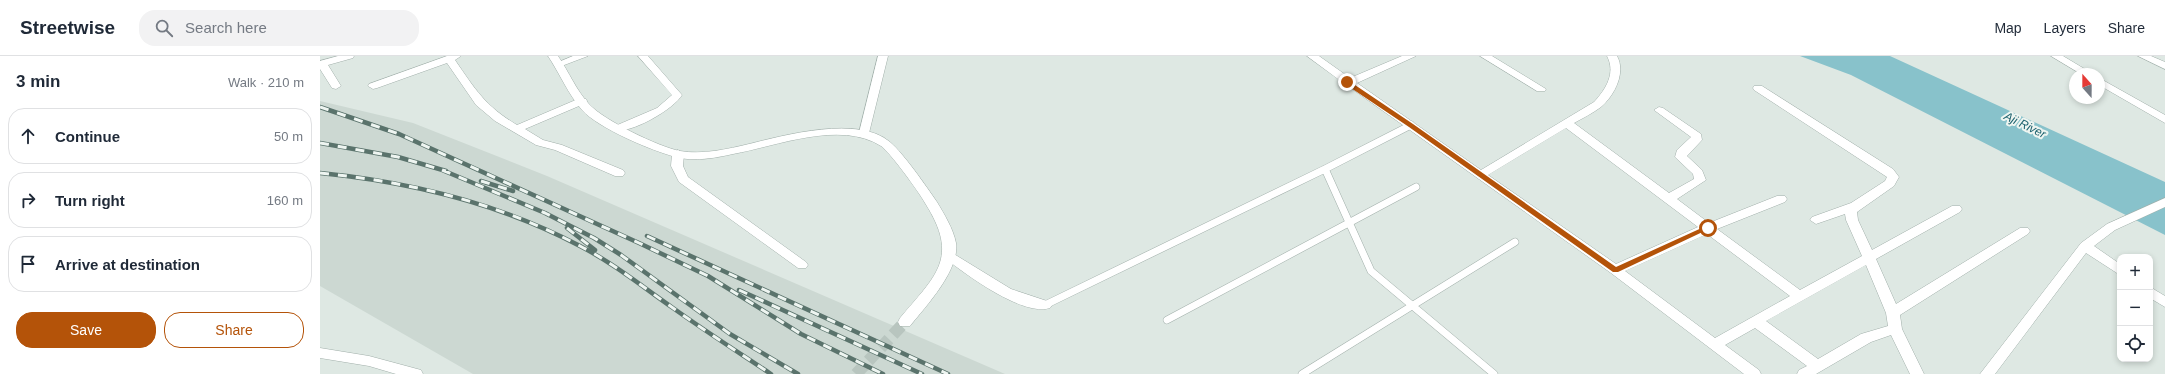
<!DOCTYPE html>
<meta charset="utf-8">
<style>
body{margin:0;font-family:Arial,sans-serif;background:#f2f2f3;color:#1f2937}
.controls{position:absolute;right:12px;bottom:12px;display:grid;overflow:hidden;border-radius:8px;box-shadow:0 2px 6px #0003}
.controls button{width:36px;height:36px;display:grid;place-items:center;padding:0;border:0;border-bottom:1px solid #e0e1e3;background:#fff;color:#1f2937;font:20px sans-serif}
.compass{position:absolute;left:1749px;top:12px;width:36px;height:36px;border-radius:50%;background:#fff;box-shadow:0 2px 6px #0003;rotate:339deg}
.stop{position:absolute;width:12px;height:12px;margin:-9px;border:3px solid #b45309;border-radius:50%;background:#fff}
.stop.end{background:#b45309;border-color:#fff;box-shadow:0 1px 4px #0008}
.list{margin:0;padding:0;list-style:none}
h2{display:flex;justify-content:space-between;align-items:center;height:52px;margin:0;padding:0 16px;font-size:17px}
h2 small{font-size:13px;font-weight:400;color:#747a83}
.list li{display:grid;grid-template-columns:26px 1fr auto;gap:12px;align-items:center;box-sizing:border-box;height:56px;margin:0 8px 8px;padding:0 8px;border:1px solid #e0e1e3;border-radius:16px}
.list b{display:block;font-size:15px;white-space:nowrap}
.list em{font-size:13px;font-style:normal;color:#747a83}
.actions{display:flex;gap:8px;padding:12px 16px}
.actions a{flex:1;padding:9px 0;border:1px solid #b45309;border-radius:16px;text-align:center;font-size:14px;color:#b45309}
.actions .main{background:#b45309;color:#fff}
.icon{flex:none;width:22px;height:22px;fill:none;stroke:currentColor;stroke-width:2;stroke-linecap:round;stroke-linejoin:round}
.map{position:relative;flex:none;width:1845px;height:318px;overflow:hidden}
header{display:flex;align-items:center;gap:24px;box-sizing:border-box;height:56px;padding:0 20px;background:#fff;border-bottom:1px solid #e0e1e3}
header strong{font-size:19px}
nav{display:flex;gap:22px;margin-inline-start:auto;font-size:14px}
.search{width:280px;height:36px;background:#f2f2f3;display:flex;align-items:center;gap:10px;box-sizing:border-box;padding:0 14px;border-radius:16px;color:#747a83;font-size:15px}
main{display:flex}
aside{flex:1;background:#fff}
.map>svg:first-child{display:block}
.built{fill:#ccd8d2}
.water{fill:#88c2cb}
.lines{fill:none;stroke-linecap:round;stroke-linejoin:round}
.tertiary-tunnel{stroke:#b8c5bf;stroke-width:12;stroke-dasharray:12 6;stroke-linecap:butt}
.service-casing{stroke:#a1afaa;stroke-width:8}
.minor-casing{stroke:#a1afaa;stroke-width:1}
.tertiary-casing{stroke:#a1afaa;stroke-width:1}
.service{stroke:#fff;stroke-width:7}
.minor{fill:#fff;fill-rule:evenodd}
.tertiary{fill:#fff;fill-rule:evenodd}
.rail-casing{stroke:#5a736c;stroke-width:4.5}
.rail{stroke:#eef5f1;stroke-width:3;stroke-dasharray:9;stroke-linecap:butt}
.route{fill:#b45309}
.labels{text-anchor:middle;stroke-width:4;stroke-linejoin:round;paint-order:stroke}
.water-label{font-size:12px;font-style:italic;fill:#1e636f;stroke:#eef5f1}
</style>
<header>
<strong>Streetwise</strong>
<div class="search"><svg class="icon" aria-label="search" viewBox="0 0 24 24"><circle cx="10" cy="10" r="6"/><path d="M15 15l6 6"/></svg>Search here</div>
<nav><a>Map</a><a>Layers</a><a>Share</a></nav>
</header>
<main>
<aside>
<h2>3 min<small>Walk · 210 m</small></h2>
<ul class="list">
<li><svg class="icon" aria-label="ahead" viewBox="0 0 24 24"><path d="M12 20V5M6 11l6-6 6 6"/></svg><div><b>Continue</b></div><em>50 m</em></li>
<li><svg class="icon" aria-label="right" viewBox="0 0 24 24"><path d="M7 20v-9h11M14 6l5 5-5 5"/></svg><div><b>Turn right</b></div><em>160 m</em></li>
<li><svg class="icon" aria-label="arrive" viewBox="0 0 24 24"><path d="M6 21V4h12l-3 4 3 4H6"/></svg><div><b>Arrive at destination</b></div></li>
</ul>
<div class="actions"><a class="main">Save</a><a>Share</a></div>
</aside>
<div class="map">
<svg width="1845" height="318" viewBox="0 0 1845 318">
<rect width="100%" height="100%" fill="#dee8e3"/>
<!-- built -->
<path class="built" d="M0,45L93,67L227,120L685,318H153L0,230Z"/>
<!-- water -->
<path class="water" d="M1480,0H1570L1845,126V179L1531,19Z"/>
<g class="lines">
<!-- tertiary-tunnel -->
<path class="tertiary-tunnel" d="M536,318L585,266"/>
<defs>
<path id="service" d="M1005,113L1051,215L1174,318
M725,249L1005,113L1091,69
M847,264L1096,131
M982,318L1195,186"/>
<path id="minor" d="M18,0H34L33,2L8,9L21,30L16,33L12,32L0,13V5Z
M127,0H141L135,4C155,33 165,50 197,69L258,43H266L267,45L266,47L205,73L223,84L242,89L303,114L305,117L303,120H295L235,94L216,89L175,65L156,49L127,7L57,32L53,33L48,30L49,28Z
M253,0H268L239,11L234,8Z
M318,0H328L362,39C354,53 311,78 295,74L294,72L295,70L337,52L352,39Z
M558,0H568L549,77L544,80L539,77Z
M987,0H999L1030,22L1082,0H1096L1037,27L1161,114L1274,46C1286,33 1296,17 1287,0H1297C1306,16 1295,39 1281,51C1273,57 1263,62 1254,67L1349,137L1374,123L1373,118L1355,101L1357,94L1371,81L1334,54L1339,51L1343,52L1381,78L1382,84L1367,100L1382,114L1386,124L1357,143L1389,167L1457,140H1465L1467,143L1465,146L1397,173L1480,234L1542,200L1526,164L1525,158L1496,168L1490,164L1492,161L1531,147L1565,125L1567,121L1434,34L1433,32L1434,30H1442L1573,113L1579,121L1574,130L1537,156L1538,164L1552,194L1632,150H1640L1642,153L1640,156L1556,203L1576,248L1700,172H1708L1710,175L1708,178L1580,259L1582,273L1604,318H1590L1571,279L1551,286L1496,318H1477L1479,314L1487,310L1435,272L1405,289L1439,314L1441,318H1424L1291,217L1028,30L1023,29L1022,26ZM1246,72L1378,171L1296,208L1168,119ZM1387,178L1470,240L1395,282L1305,215ZM1546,209L1566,257L1568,270L1541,278L1498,303L1446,265Z
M1160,0H1172L1226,33L1225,35H1217Z
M1731,0H1743L1773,18H1761Z
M1818,0H1831L1845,6V13Z
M1779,22L1845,59V67L1779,29Z
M358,94L364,98L363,110L368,121L486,206L488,209L486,212H478L359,126L351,110L352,98Z
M1845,142V151L1795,174L1774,190L1800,208V219L1766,197L1675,318H1660L1761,187L1787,168Z
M629,195L691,233L730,246L732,249L730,252C703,261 645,218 625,202L623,199Z
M1830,231L1845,240V251L1830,242Z
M0,292L49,300L101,314L103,318H76L49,310L0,302Z"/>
<path id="tertiary" d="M228,0H238C249,16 256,34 269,48C283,64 339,91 360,95C382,99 408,93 429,88C465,79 539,59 570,86C584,98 606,130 617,146C624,158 633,172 636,187C640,214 606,250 590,270H580L578,266L580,262C616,219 640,202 605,147C599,136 569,95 561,90C520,64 457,90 413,98C395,102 374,106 356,101C332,95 278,72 262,54C248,38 240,18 228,0Z"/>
</defs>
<!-- service casing -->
<use href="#service" class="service-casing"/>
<!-- minor casing -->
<use href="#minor" class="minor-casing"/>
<!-- tertiary casing -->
<use href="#tertiary" class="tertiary-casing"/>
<!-- service -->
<use href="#service" class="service"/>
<!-- minor -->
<use href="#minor" class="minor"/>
<!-- tertiary -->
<use href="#tertiary" class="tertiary"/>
<defs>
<path id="rail" d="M0,51L79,78L319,187L388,220L481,278L563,318
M0,87L78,101L126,115
M122,114L225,157L274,182L301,199L410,278L478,318
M0,117C91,126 179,147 260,190C293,207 323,231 353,252C385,275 418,296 451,318
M161,125L193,135
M247,172L275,194
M327,180L628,318
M419,234L602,318"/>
</defs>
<!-- rail casing -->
<use href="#rail" class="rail-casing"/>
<!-- rail -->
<use href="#rail" class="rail"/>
</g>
<!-- route -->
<path class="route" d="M1025,25H1029L1093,68L1296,211L1386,170L1391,172L1298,216H1293L1089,71L1025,28Z"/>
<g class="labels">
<!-- water labels -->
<g class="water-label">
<text transform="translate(1705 69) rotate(26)" y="4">Aji River</text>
</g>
</g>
</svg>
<div class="controls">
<button>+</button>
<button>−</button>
<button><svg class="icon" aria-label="locate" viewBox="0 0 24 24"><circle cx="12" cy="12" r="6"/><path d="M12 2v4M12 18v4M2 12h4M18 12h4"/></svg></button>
</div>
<svg class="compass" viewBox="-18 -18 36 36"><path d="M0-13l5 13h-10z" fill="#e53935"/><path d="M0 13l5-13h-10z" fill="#747a83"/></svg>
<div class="stop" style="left:1388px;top:172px"></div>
<div class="stop end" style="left:1027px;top:26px"></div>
</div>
</main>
